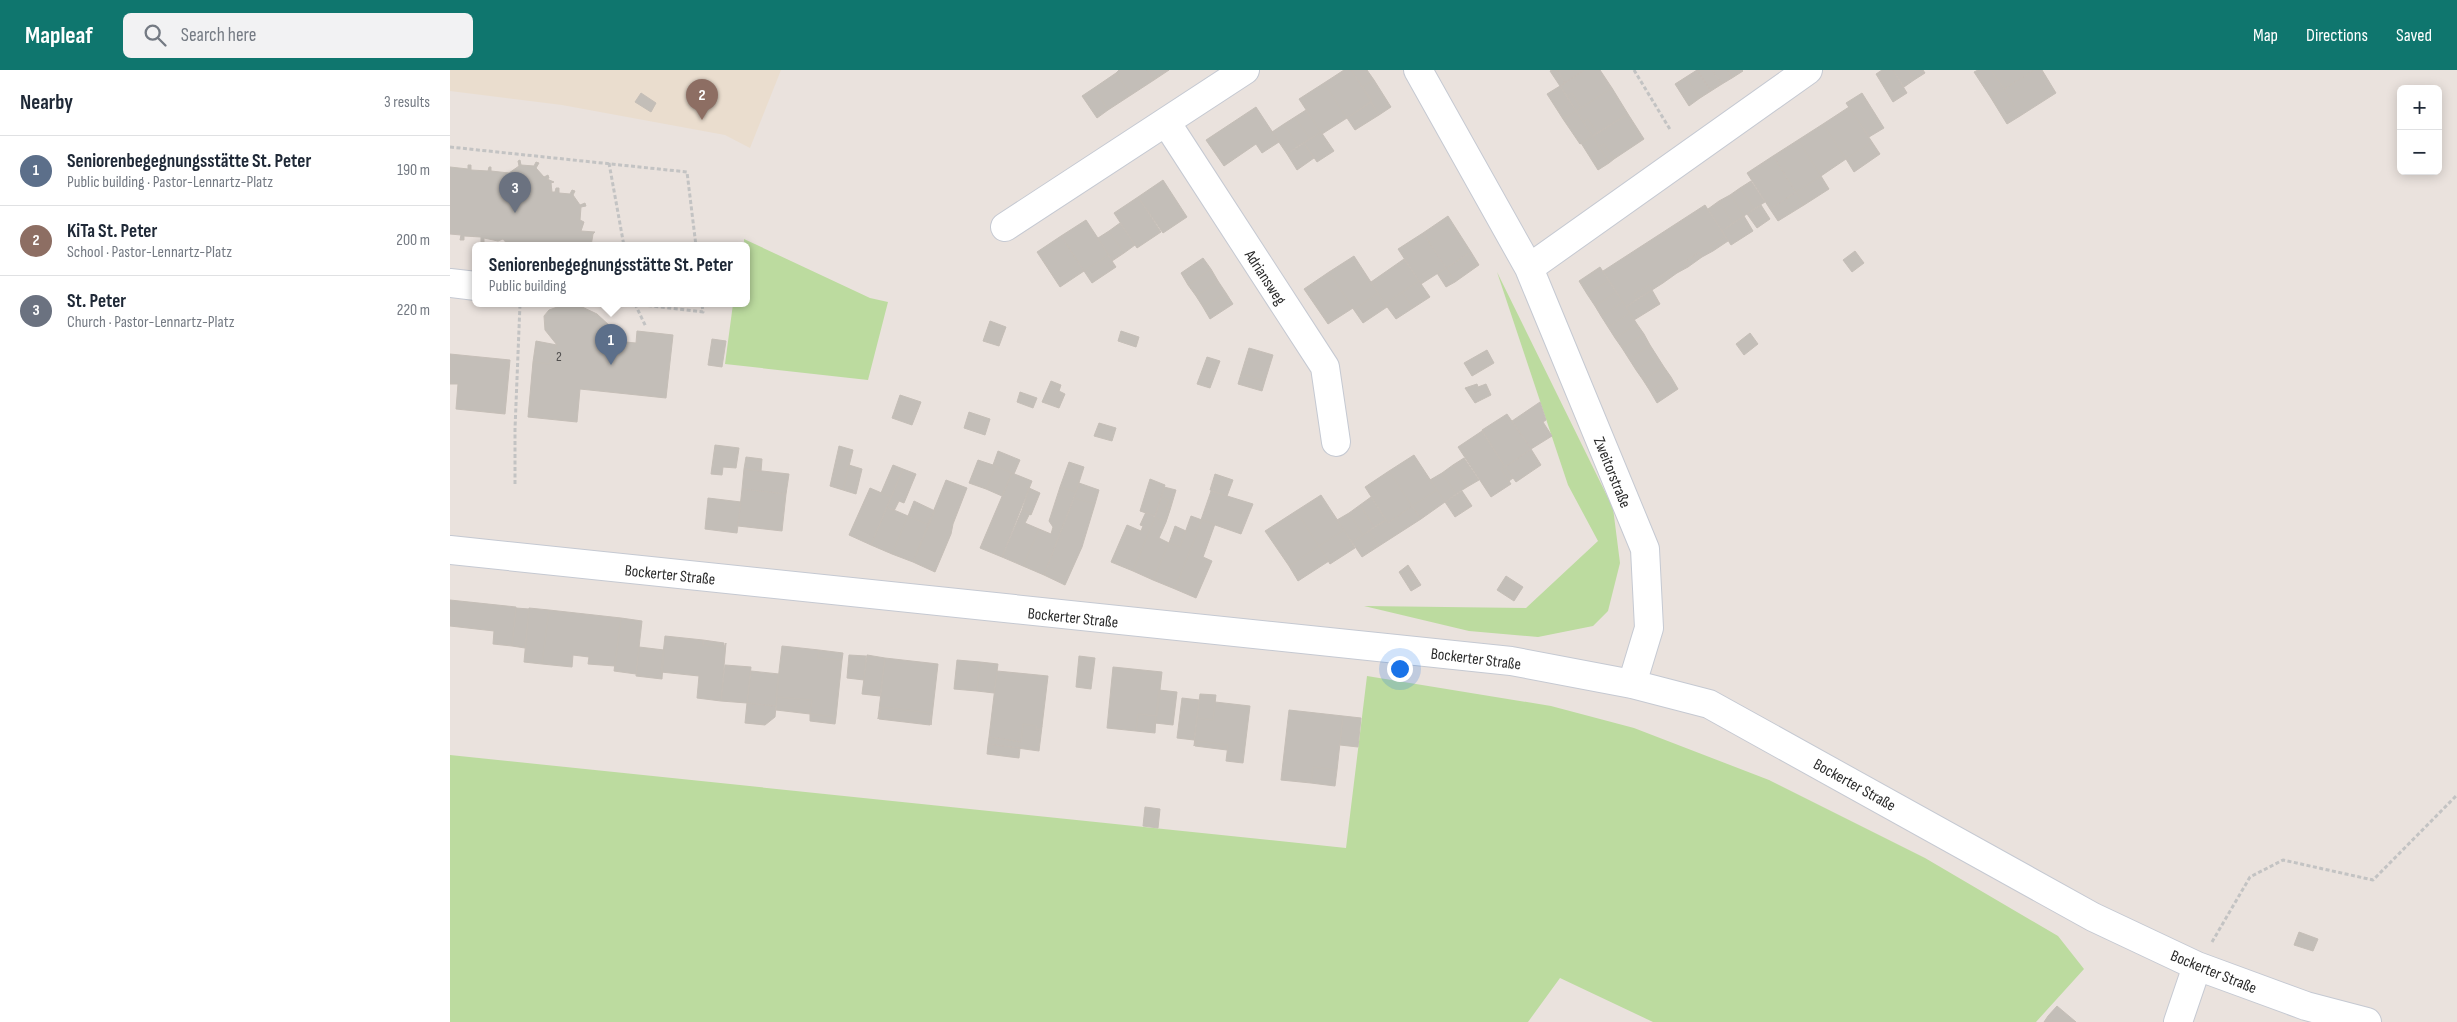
<!DOCTYPE html>
<meta charset="utf-8">
<style>
body{margin:0;font-family:"Sofia Sans Condensed",sans-serif;background:#f2f2f3;color:#1f2937}
.controls{position:absolute;right:15px;top:15px;display:grid;overflow:hidden;border-radius:8px;box-shadow:0 2px 12px #0003}
.controls button{width:45px;height:45px;display:grid;place-items:center;padding:0;border:0;border-bottom:1px solid #e0e1e3;background:#fff;color:#1f2937;font:25px sans-serif}
.you{position:absolute;left:949px;top:598px;width:18px;height:18px;margin:-12px;border:4px solid #fff;border-radius:50%;background:#1a73e8;box-shadow:0 0 0 8px #1a73e833}
.badge{display:grid;place-items:center;width:32px;height:32px;border-radius:50%;background:#0f766e;color:#fff;font-size:16px;font-weight:700}
.pin{position:absolute;translate:-50% -41px;filter:drop-shadow(0 1px 2px #0008)}
.pin::after{content:'';position:absolute;top:26px;width:18px;height:15px;background:inherit;clip-path:polygon(0 0,100% 0,50% 100%)}
.popup{position:absolute;left:22px;top:172px;width:278px;height:65px;box-sizing:border-box;display:grid;place-content:center;border-radius:8px;background:#fff;filter:drop-shadow(0 1px 4px #0005);font-size:16px;white-space:nowrap;color:#747a83}
.popup b{font-size:19px;color:#1f2937}
.popup::after{content:'';position:absolute;left:50%;top:100%;margin-left:-10px;border:10px solid transparent;border-top-color:#fff}
.list{margin:0;padding:0;list-style:none}
h2{display:flex;justify-content:space-between;align-items:center;height:65px;margin:0;padding:0 20px;font-size:21px}
h2 small{font-size:16px;font-weight:400;color:#747a83}
.list li{display:grid;grid-template-columns:32px 1fr auto;gap:15px;align-items:center;box-sizing:border-box;height:70px;padding:0 20px;border-top:1px solid #e0e1e3}
.list b{display:block;font-size:19px;white-space:nowrap}
.list p{margin:0;font-size:16px;white-space:nowrap;color:#747a83}
.list em{font-size:16px;font-style:normal;color:#747a83}
.icon{flex:none;width:28px;height:28px;fill:none;stroke:currentColor;stroke-width:2;stroke-linecap:round;stroke-linejoin:round}
.map{position:relative;flex:none;width:2007px;height:952px;overflow:hidden}
header{display:flex;align-items:center;gap:30px;box-sizing:border-box;height:70px;padding:0 25px;background:#0f766e;color:#fff}
header strong{font-size:24px}
nav{display:flex;gap:28px;margin-inline-start:auto;font-size:18px}
.search{width:350px;height:45px;background:#f2f2f3;display:flex;align-items:center;gap:12px;box-sizing:border-box;padding:0 18px;border-radius:8px;color:#747a83;font-size:19px}
main{display:flex}
aside{flex:1;background:#fff}
.map>svg:first-child{display:block}
.education{fill:#eaddce}
.green{fill:#bcdb9f}
.building{fill:#c3beb8;stroke:#c5beb7}
.lines{fill:none;stroke-linecap:round;stroke-linejoin:round}
.minor-casing{stroke:#c5c9d2;stroke-width:30}
.path{stroke:#c3c3c3;stroke-width:3;stroke-dasharray:4 2.5;stroke-linecap:butt}
.minor{stroke:#fff;stroke-width:28}
.labels{text-anchor:middle;stroke-width:4.5;stroke-linejoin:round;paint-order:stroke}
.number-label{font-size:14px;fill:#504f4e}
.street-label{font-size:16px;fill:#2a2a2a;stroke:#fff}
</style>
<header>
<strong>Mapleaf</strong>
<div class="search"><svg class="icon" aria-label="search" viewBox="0 0 24 24"><circle cx="10" cy="10" r="6"/><path d="M15 15l6 6"/></svg>Search here</div>
<nav><a>Map</a><a>Directions</a><a>Saved</a></nav>
</header>
<main>
<aside>
<h2>Nearby<small>3 results</small></h2>
<ul class="list">
<li><span class="badge" style="background:#5c6f8a">1</span><div><b>Seniorenbegegnungsstätte St. Peter</b><p>Public building · Pastor-Lennartz-Platz</p></div><em>190 m</em></li>
<li><span class="badge" style="background:#8d6e63">2</span><div><b>KiTa St. Peter</b><p>School · Pastor-Lennartz-Platz</p></div><em>200 m</em></li>
<li><span class="badge" style="background:#6b7280">3</span><div><b>St. Peter</b><p>Church · Pastor-Lennartz-Platz</p></div><em>220 m</em></li>
</ul>
</aside>
<div class="map">
<svg width="2007" height="952" viewBox="0 0 2007 952">
<rect width="100%" height="100%" fill="#eae2dd"/>
<!-- education -->
<path class="education" d="M0,0H331L300,78L275,65L112,35L0,21Z"/>
<!-- green -->
<path class="green" d="M294,169L420,228L438,232L418,310L275,294L283,234H296Z
M1047,202L1163,438L1170,493L1158,541L1143,556L1088,567L1019,561L914,536L1076,538L1148,471L1118,415Z
M917,606L1101,636L1184,658L1319,710L1475,788L1608,866L1634,899L1586,952H1203L1110,908L1078,952H0V685L896,778Z"/>
<!-- building -->
<path class="building" d="M669,0H697L704,10L681,25L666,3Z
M697,0H719L704,10Z
M894,0H901L922,31L897,48L874,13Z
M901,0H917L924,10L912,17Z
M1102,0H1107L1115,13L1110,16L1100,1Z
M1107,0H1134L1115,13Z
M1134,0H1150L1162,18L1131,38L1122,23L1117,26L1110,16Z
M1247,0L1261,21L1250,28L1236,7Z
M1247,0H1262L1272,14L1261,21Z
M1262,0H1277L1282,8L1272,14Z
M1277,0H1292L1293,1L1282,8Z
M1432,0H1443L1457,23L1443,32L1426,4Z
M1443,0H1458L1464,10L1454,17Z
M1458,0H1473L1475,3L1464,10Z
M1528,0H1541L1554,19L1541,28L1524,2Z
M1541,0H1584L1554,19Z
M1584,0H1592L1606,23L1570,46L1554,19Z
M666,3L681,25L658,40L644,18Z
M1236,7L1250,28L1239,36L1225,14Z
M924,10L941,37L929,45L912,17Z
M874,13L897,48L872,64L849,29Z
M1110,16L1126,41L1113,49L1097,24Z
M644,18L658,40L647,48L632,26Z
M1162,18L1178,44L1147,63L1138,49L1133,52L1126,41Z
M1554,19L1570,46L1557,54L1541,28Z
M191,23L206,33L201,42L185,32Z
M1122,23L1131,38L1126,41L1117,26Z
M1412,23L1434,58L1419,67L1396,33Z
M921,32L929,45L905,60L897,48Z
M806,37L829,72L812,83L806,74L774,96L756,70Z
M1399,37L1422,72L1396,89L1373,54Z
M856,40L871,62L860,69L845,47Z
M1126,41L1143,66L1130,74L1113,49Z
M1178,44L1194,69L1164,89L1154,74L1149,77L1143,66Z
M845,47L860,69L848,76L834,54Z
M1138,49L1147,63L1143,66L1133,52Z
M834,54L848,76L837,84L822,62Z
M1373,54L1396,89L1371,106L1348,70Z
M871,62L884,81L867,92L854,73Z
M1143,66L1159,93L1148,100L1131,73Z
M1348,70L1371,106L1346,122L1323,86Z
M1422,72L1430,84L1404,102L1396,89Z
M854,73L864,88L847,100L837,84Z
M1154,74L1164,89L1159,93L1149,77Z
M1323,86L1346,122L1320,139L1297,103Z
M70,90L71,95L84,96L86,92L89,93L86,98L94,107L98,105L99,108L97,109L104,112L101,113L102,122H105L106,118H109V123L120,124L122,120L125,121L123,125L130,135L135,133L136,136L131,137L130,150L134,152L131,161L145,162L143,164L141,176H59L53,169L48,171L34,168V172H31V167L14,166V170H10L11,165L0,164V97L18,99V95H21V100L38,101L39,97H41V101L59,103L69,96L68,91Z
M1371,106L1379,119L1354,135L1346,122Z
M713,110L737,147L713,163L688,127Z
M1301,111L1315,132L1304,139L1290,118Z
M1290,118L1304,139L1294,146L1280,125Z
M1346,122L1354,135L1328,151L1320,139Z
M1280,125L1294,146L1283,153L1269,131Z
M688,127L711,162L687,178L664,143Z
M1269,131L1283,153L1272,161L1258,139Z
M1255,135L1275,166L1260,176L1263,181L1252,187L1249,182L1235,192L1238,197L1227,203L1224,199L1209,208L1213,213L1202,220L1199,215L1184,224L1187,229L1176,237L1153,201Z
M1311,135L1320,149L1307,158L1297,144Z
M998,146L1021,182L996,198L973,163Z
M1294,146L1303,161L1281,175L1272,161Z
M636,150L659,185L634,201L611,166Z
M670,153L685,175L674,183L659,161Z
M659,161L674,183L662,191L648,168Z
M973,163L996,198L971,214L948,179Z
M611,166L634,201L610,217L587,182Z
M1275,166L1278,171L1263,181L1260,176Z
M1405,181L1414,193L1402,202L1393,190Z
M1021,182L1029,195L1005,212L996,198Z
M1249,182L1252,187L1238,197L1235,192Z
M658,185L666,197L642,213L634,201Z
M904,186L928,223L904,240L879,202Z
M753,188L761,199L738,215L731,203Z
M954,189L969,211L935,234L921,212Z
M1150,197L1159,211L1137,224L1129,211Z
M996,198L1005,212L996,217L987,203Z
M761,199L768,211L746,226L738,215Z
M1224,199L1227,203L1213,213L1209,208Z
M879,202L903,238L878,254L854,219Z
M768,211L776,223L753,237L746,226Z
M969,211L980,227L963,238L952,222Z
M1159,211L1166,222L1145,236L1137,224Z
M1199,215L1202,220L1187,229L1184,224Z
M1202,220L1210,234L1184,250L1176,237Z
M952,222L963,238L946,249L935,234Z
M1166,222L1173,232L1151,246L1145,236Z
M776,223L783,234L760,249L753,237Z
M928,223L937,237L913,253L904,240Z
M1173,232L1180,243L1158,257L1151,246Z
M113,235L130,236L147,244L161,257L165,271L186,273L187,261L223,265L216,328L130,319L127,352L78,347L83,292L99,294L107,275L95,260L94,246L99,240Z
M1180,243L1187,254L1165,268L1158,257Z
M540,251L556,257L549,276L533,271Z
M1187,254L1194,264L1172,278L1165,268Z
M671,261L689,267L686,277L668,271Z
M1300,263L1308,274L1294,285L1286,274Z
M1194,264L1200,275L1179,289L1172,278Z
M262,269L276,271L272,297L258,295Z
M86,271L107,275L99,294L83,292Z
M1200,275L1207,286L1186,300L1179,289Z
M799,278L823,285L815,311L791,304Z
M1037,280L1044,293L1022,306L1014,293Z
M0,284L60,290L55,344L6,339L8,314H0Z
M1207,286L1214,297L1193,310L1186,300Z
M757,287L770,291L760,318L747,314Z
M1214,297L1221,307L1200,321L1193,310Z
M791,304L815,311L812,321L788,314Z
M1221,307L1228,319L1207,333L1200,321Z
M601,311L611,315L609,321L615,324L609,338L592,332Z
M1027,314L1028,317L1036,314L1041,325L1025,333L1015,318Z
M570,322L587,328L583,338L567,332Z
M450,325L471,332L462,355L442,348Z
M1090,332L1096,350L1093,352L1102,366L1081,379L1062,351Z
M519,342L540,349L535,365L514,358Z
M1057,344L1081,379L1055,397L1032,360Z
M649,353L666,358L662,371L644,366Z
M1032,361L1055,397L1051,399L1061,414L1041,427L1008,377Z
M265,375L289,378L286,398L273,397L272,405L261,404Z
M389,376L403,380L393,420L380,416Z
M1081,379L1091,395L1066,412L1055,397Z
M548,381L570,390L564,404L543,395Z
M964,385L987,420L962,436L939,401Z
M296,387L312,389L311,401L294,399Z
M1014,388L1029,410L1017,417L1003,395Z
M528,390L546,396L536,419L519,413Z
M619,392L634,397L626,422L610,417Z
M399,395L412,399L406,424L393,420Z
M443,395L453,399L441,427L431,423Z
M1003,395L1017,417L1006,424L992,403Z
M546,396L562,403L552,426L536,419Z
M1055,397L1063,408L1059,411L1051,399Z
M294,399L339,404L336,424L292,419Z
M453,399L466,404L454,433L449,431L444,441L437,437Z
M939,401L962,436L938,453L915,417Z
M562,403L582,411L552,487L530,478Z
M992,403L1006,424L995,432L980,410Z
M765,404L783,410L777,426L760,420Z
M700,409L715,415L705,446L690,441Z
M496,410L517,418L503,454L501,464L485,502L463,492Z
M629,413L649,420L645,434L624,428Z
M610,417L626,422L594,505L573,496L589,459L601,464L603,457L599,451Z
M714,417L726,420L720,440L716,438L719,430L711,427Z
M420,418L441,427L421,475L399,465Z
M579,418L590,423L581,445L572,440Z
M292,419L336,424L332,461L288,456Z
M987,420L995,432L971,449L962,436Z
M761,421L803,434L791,464L751,450Z
M1012,421L1022,436L1005,447L995,432Z
M871,425L894,460L869,476L846,441Z
M711,427L719,430L716,438L720,440L716,452L705,447Z
M921,427L936,450L924,457L910,435Z
M258,428L291,432L287,463L255,459Z
M624,428L645,434L632,477L615,515L594,505Z
M464,431L485,441L479,455L458,446Z
M910,435L924,457L913,465L899,443Z
M962,436L971,449L929,476L919,461L936,450L938,453Z
M437,437L458,446L442,484L421,475Z
M572,440L580,443L575,453L589,459L573,496L552,487Z
M846,441L869,476L839,496L815,461Z
M696,442L705,447L683,501L661,492L677,455L691,461L693,456L690,455Z
M899,443L913,465L902,472L887,450Z
M458,446L479,455L463,492L442,484Z
M741,446L752,450L725,519L703,510L719,473L730,477Z
M705,447L716,452L709,468L719,473L703,510L683,501Z
M752,450L765,454L753,487L762,491L746,528L725,519Z
M725,456L736,461L730,477L719,473Z
M894,460L905,478L880,494L869,476Z
M919,461L929,476L912,487L902,472Z
M869,476L879,491L848,511L839,496Z
M958,495L971,515L961,521L949,502Z
M1056,506L1073,517L1064,531L1047,520Z
M0,530L66,537L62,576L43,574L44,561L0,556Z
M66,538L79,539L75,578L62,576Z
M79,538L99,540L92,594L74,592Z
M99,540L171,548L165,596L138,594L139,587L123,585L122,597L92,594Z
M171,548L192,551L186,604L164,601Z
M215,566L253,570V575L274,577L276,573L271,631L247,628L249,606L211,602Z
M253,570L274,573V577L253,575Z
M332,576L369,580L368,588L392,590L386,647L360,644L362,630L326,627Z
M189,577L214,580L212,609L186,606Z
M369,580L393,583L392,590L368,588Z
M399,585L416,586L414,610L397,608Z
M417,585L435,588L430,626L412,624Z
M629,586L645,588L641,619L626,617Z
M435,588L488,594L481,655V643L431,637L428,649Z
M507,590L530,592L527,621L504,619Z
M530,592L548,594L544,623L527,621Z
M275,595L301,597L297,633L271,631Z
M663,597L712,602L707,646L688,644L686,661L657,658Z
M301,601L329,604L326,636L297,633Z
M547,601L598,606L592,656L590,659H586V656L573,654L571,672L539,667Z
M709,620L727,622L723,655L705,653Z
M750,624L766,625L763,650L747,648Z
M327,627L362,630L360,644L326,640Z
M732,628L749,630L744,670L727,668Z
M765,632L800,636L793,693L776,691L778,675L746,671L744,676L747,648L763,650Z
M297,633L326,636L325,647L315,655L295,653Z
M431,637L481,643L480,655L429,649Z
M839,640L893,646L887,700L863,697L861,713L831,710Z
M360,644L386,647L385,654L360,651Z
M688,644L706,646L705,663L686,661Z
M893,646L911,648L908,677L890,675Z
M573,654L586,656V659H590L592,656L589,681L538,674L539,667L571,672Z
M746,671L778,675L777,680L745,676Z
M538,674L570,678L569,688L537,684Z
M863,697L887,700L885,716L861,713Z
M695,737L710,739L708,758L693,756Z
M1849,862L1868,869L1863,881L1844,875Z
M1607,936L1626,952H1605L1598,946Z
M1598,946L1605,952H1594Z"/>
<g class="lines">
<defs>
<path id="minor" d="M968,0L1079,198L1195,479L1199,558L1182,614
M716,52L875,297L886,372
M555,157L795,0
M1079,198L1358,0
M0,213L26,216
M0,480L1061,591L1182,614L1259,634L1643,847L1747,896L1856,936L1917,952
M1728,952L1747,896"/>
</defs>
<!-- minor casing -->
<use href="#minor" class="minor-casing"/>
<!-- path -->
<path class="path" d="M1184,0L1221,61
M0,77L237,102L246,176
M159,93L174,176
M185,234L253,242L252,234
M185,234L196,257
M65,414V359L70,234
M1762,872L1800,807L1833,790L1923,810L2007,725"/>
<!-- minor -->
<use href="#minor" class="minor"/>
</g>
<g class="labels">
<!-- number labels -->
<g class="number-label">
<text x="109" y="291">2</text>
</g>
<!-- street labels -->
<g class="street-label">
<text transform="translate(816 207) rotate(57)" y="6">Adriansweg</text>
<text transform="translate(1163 402) rotate(68)" y="6">Zweitorstraße</text>
<text transform="translate(220 504) rotate(6)" y="6">Bockerter Straße</text>
<text transform="translate(623 547) rotate(6)" y="6">Bockerter Straße</text>
<text transform="translate(1026 588) rotate(7)" y="6">Bockerter Straße</text>
<text transform="translate(1405 714) rotate(29)" y="6">Bockerter Straße</text>
<text transform="translate(1764 901) rotate(22)" y="6">Bockerter Straße</text>
</g>
</g>
</svg>
<div class="controls">
<button>+</button>
<button>−</button>
</div>
<div class="you"></div>
<div class="pin badge" style="left:161px;top:295px;background:#5c6f8a">1</div>
<div class="popup"><b>Seniorenbegegnungsstätte St. Peter</b>Public building</div>
<div class="pin badge" style="left:252px;top:50px;background:#8d6e63">2</div>
<div class="pin badge" style="left:65px;top:143px;background:#6b7280">3</div>
</div>
</main>
